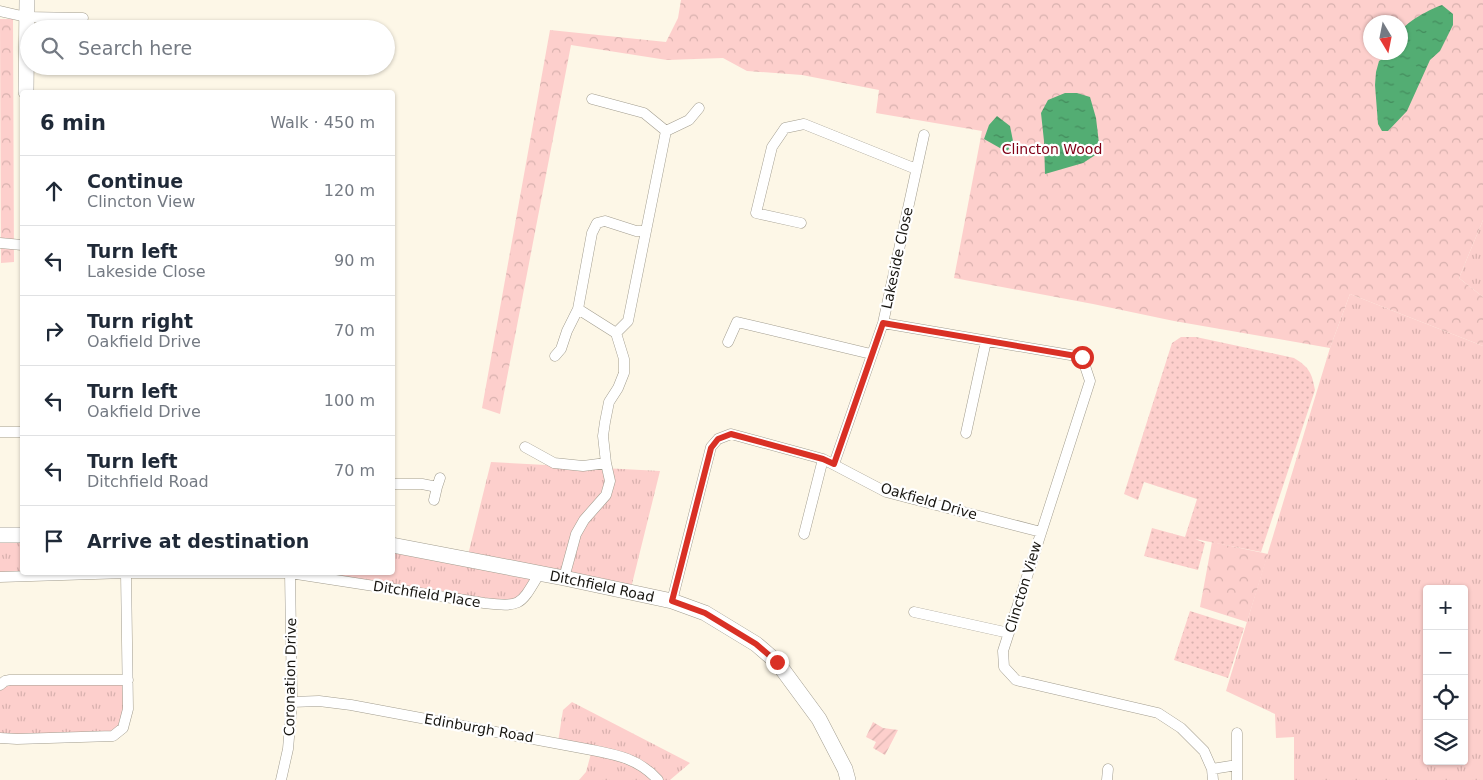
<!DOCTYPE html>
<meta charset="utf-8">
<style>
body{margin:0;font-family:"DejaVu Sans",sans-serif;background:#f6f6f7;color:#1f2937}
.controls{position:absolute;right:15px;bottom:15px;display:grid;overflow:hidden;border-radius:5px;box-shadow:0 1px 4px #0004}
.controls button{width:45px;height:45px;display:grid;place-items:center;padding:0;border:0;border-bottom:1px solid #e0e1e3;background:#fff;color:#1f2937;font:25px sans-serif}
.compass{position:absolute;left:1363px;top:15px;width:45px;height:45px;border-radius:50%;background:#fff;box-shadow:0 1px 4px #0004;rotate:170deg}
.stop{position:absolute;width:15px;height:15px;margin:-11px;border:4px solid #d93025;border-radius:50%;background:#fff}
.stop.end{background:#d93025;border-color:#fff;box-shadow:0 1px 5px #0008}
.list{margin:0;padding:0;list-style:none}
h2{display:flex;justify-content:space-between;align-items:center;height:65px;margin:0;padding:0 20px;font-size:21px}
h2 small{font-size:16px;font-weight:400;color:#747a83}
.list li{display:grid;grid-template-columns:32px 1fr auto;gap:15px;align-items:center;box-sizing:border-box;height:70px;padding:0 20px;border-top:1px solid #e0e1e3}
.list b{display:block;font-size:19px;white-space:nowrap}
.list p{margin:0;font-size:16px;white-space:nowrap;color:#747a83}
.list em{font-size:16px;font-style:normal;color:#747a83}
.icon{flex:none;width:28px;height:28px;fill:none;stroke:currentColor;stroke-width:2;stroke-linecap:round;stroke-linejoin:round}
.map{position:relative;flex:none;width:1483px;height:780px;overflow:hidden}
.search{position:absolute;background:#fff;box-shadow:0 1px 4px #0004;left:20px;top:20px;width:375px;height:55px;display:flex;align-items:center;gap:12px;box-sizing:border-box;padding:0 18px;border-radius:28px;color:#747a83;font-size:19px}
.panel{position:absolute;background:#fff;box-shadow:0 1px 4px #0004;left:20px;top:90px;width:375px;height:485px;border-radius:5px}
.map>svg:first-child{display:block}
.grass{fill:url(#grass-tufts);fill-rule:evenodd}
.forest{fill:url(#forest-crowns);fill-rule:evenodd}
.park{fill:url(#park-dots)}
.garden{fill:url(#garden-furrows)}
.water{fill:url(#water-ripples)}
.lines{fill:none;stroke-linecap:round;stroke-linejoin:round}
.street-casing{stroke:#a29d8f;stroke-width:11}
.secondary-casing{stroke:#a29d8f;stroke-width:16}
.street{stroke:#fff;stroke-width:10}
.secondary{stroke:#fff;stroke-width:15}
.route{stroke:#d93025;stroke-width:6}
.labels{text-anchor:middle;stroke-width:4.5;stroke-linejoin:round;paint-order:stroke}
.park-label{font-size:14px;fill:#800016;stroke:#fff}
.street-label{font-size:14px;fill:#181611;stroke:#fff}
</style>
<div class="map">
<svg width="1483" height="780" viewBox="0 0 1483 780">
<defs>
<pattern id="grass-tufts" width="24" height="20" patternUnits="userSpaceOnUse" patternTransform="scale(1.25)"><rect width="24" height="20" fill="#fdcfcc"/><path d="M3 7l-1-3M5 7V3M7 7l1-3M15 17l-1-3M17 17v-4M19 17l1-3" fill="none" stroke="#d8b1ae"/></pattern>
<pattern id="forest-crowns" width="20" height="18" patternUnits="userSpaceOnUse" patternTransform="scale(1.25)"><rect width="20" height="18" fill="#fdcfcc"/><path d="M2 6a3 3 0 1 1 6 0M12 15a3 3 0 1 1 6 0" fill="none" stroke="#d8b1ae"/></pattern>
<pattern id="park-dots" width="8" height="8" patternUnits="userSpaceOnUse" patternTransform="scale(1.25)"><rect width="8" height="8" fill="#fdcfcc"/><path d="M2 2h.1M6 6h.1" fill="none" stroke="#d8b1ae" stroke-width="1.8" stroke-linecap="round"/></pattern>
<pattern id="garden-furrows" width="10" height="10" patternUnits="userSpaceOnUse" patternTransform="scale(1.25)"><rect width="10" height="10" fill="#fdcfcc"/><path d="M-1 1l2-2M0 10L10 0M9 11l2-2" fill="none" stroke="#d8b1ae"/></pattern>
<pattern id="water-ripples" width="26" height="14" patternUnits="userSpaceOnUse" patternTransform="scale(1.25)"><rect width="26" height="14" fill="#53ad73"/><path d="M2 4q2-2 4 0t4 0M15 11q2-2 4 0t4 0" fill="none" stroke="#448c5d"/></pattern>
</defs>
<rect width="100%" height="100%" fill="#fdf7e7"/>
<!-- grass -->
<path class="grass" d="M1483,220V297L1459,278Z
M1350,294L1483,346V780H1294V737L1276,738L1275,714L1226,691L1330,348ZM1427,589H1464V761H1427Z
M491,462L660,471L630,592L539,574L519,603L290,573L0,578V535H22V572H392L393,544L467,559Z
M128,680V709L113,736L0,738V685Z
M572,702L690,763L670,780H579L586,772L592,750L558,742L563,710Z"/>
<!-- forest -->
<path class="forest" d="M681,0H1483V220L1459,278L1483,297V346L1350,294L1330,348L1174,321L1093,304L954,278L982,131L876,113L879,90L802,75L747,71L723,58L667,60L571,45L500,414L482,408L550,30L666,42L678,18ZM1370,22H1400V52H1370Z
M0,19H13L14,262L1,263Z
M1212,542L1268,554L1247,622L1200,607Z"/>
<!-- park -->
<path class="park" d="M1181,337H1196L1294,358C1309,367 1312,373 1315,390L1261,552L1195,539L1205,543L1198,570L1144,556L1152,528L1185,537L1197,499L1144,482L1138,500L1124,494L1172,343Z
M1190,611L1244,628L1228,678L1174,660Z"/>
<!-- garden -->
<path class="garden" d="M873,722L883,728L898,730L885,755L873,748L876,742L866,737Z"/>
<!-- water -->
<path class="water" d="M1442,5L1453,14V25L1440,51L1430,60L1407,111L1388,131H1382L1378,124L1375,85L1376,72L1379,61L1392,53L1400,52C1400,47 1399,37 1401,32C1406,21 1431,9 1442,5Z
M1065,93H1077L1090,97L1096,118L1100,152L1083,163L1045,174L1044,141L1041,113L1048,100Z
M997,116L1010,126L1013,141L1007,152L984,139L989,125Z"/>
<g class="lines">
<defs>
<path id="street" d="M0,11L26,17L83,18
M592,99L644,113L666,131
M666,131L689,120L699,108
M801,223L756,213L772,147L785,128L804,124L916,169
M0,243L22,245
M883,323L1082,357L1090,381L1003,651L1004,667L1016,680L1158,713L1181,728L1204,751L1212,769L1213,780
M616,333L628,321L666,131
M728,342L737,322L871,354
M555,356L561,349L567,331L578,309
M0,432H22
M966,433L986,341
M525,447L554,463L583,466L606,463
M834,464L883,323L924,135
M392,484H422L437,487
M434,500L437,487L440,478
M804,534L823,459
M0,577L126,573H290L484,603C521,607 520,606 539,574
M564,578L576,534L584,520L606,495L610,481L606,463L603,436L605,422L609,402L618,388L624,373V359L616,333L578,309L592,233L597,223L605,221L636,231H646
M672,601L711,447L718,439L731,434L823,459L886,492L1041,532
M914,612L1009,633
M0,685L5,681L10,680H128
M292,702L319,701L351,705L592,750C618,755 639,759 658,780
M0,738L17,739L113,736L123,728L128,709L126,573
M1212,769L1237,765
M281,780L288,749L292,702L290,572
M1107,780L1108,769
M1237,780V733"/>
<g id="secondary">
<path d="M26,92L27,0"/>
<path d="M0,535H22"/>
<path id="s1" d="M392,545L564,578L672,601L705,613L756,644L777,662L819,719L845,769L848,780"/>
</g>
</defs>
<!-- street casing -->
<use href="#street" class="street-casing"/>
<!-- secondary casing -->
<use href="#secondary" class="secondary-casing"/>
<!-- street -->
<use href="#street" class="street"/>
<!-- secondary -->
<use href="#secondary" class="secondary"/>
</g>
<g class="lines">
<!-- route -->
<path class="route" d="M777,662L756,644L705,613L672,601L711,448L718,439L731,434L823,459L834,464L883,323L1082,357"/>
</g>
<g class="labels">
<!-- park labels -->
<g class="park-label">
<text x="1052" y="154">Clincton Wood</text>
</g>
<!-- street labels -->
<g class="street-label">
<text transform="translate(897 258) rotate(-78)" y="5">Lakeside Close</text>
<text transform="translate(929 501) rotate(16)" y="5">Oakfield Drive</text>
<text dy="5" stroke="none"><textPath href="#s1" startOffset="214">Ditchfield Road</textPath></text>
<text transform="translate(1023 587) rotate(-73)" y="5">Clincton View</text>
<text transform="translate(427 594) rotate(9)" y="5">Ditchfield Place</text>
<text transform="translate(290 677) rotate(-89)" y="5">Coronation Drive</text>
<text transform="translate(479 728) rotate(10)" y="5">Edinburgh Road</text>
</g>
</g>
</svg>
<div class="controls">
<button>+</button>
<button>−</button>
<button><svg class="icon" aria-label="locate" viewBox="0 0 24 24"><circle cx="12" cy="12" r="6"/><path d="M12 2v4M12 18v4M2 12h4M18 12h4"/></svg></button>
<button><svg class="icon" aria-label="layers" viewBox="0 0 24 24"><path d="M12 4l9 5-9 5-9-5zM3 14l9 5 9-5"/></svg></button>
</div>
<svg class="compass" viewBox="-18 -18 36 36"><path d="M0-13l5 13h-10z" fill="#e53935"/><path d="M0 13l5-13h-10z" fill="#747a83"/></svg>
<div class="stop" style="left:1082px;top:357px"></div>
<div class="stop end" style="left:777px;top:662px"></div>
<div class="search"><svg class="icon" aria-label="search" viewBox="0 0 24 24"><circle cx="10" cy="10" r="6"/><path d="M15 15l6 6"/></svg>Search here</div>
<section class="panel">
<h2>6 min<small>Walk · 450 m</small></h2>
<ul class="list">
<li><svg class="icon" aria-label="ahead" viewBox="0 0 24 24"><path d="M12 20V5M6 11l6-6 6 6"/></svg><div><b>Continue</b><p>Clincton View</p></div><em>120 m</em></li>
<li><svg class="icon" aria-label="left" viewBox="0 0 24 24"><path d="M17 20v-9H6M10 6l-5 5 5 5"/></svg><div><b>Turn left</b><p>Lakeside Close</p></div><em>90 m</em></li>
<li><svg class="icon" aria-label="right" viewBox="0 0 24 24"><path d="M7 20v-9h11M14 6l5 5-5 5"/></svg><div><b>Turn right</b><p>Oakfield Drive</p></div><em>70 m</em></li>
<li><svg class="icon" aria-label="left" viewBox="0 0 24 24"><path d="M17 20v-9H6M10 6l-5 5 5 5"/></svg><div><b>Turn left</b><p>Oakfield Drive</p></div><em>100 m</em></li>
<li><svg class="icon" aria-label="left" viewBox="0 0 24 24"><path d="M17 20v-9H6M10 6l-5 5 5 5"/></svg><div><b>Turn left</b><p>Ditchfield Road</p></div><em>70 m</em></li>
<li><svg class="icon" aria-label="arrive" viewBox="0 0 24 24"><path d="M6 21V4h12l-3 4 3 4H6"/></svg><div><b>Arrive at destination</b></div></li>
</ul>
</section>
</div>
